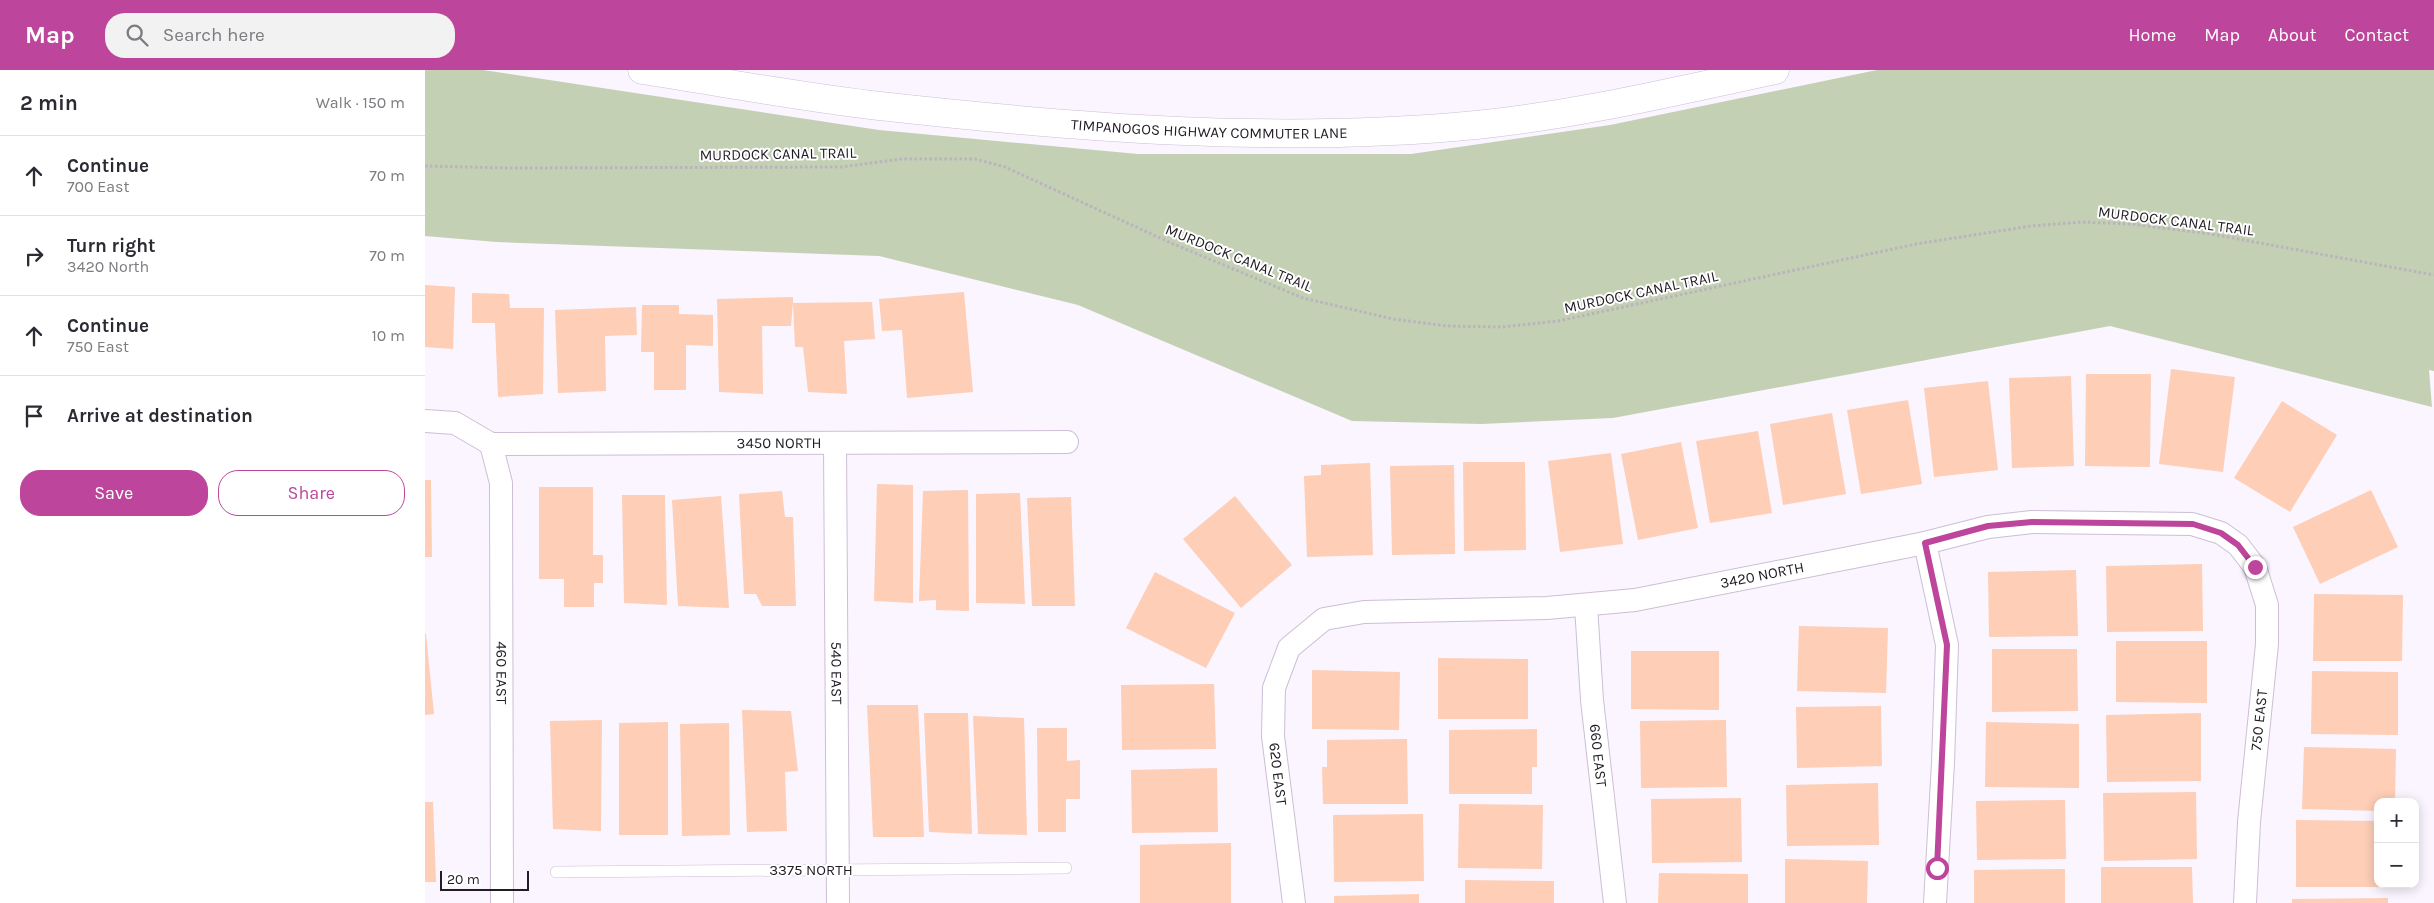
<!DOCTYPE html>
<meta charset="utf-8">
<style>
body{margin:0;font-family:Karla,sans-serif;background:#f2f2f3;color:#2b2b33}
.controls{position:absolute;right:15px;bottom:15px;display:grid;overflow:hidden;border-radius:10px;box-shadow:0 2px 12px #0003}
.controls button{width:45px;height:45px;display:grid;place-items:center;padding:0;border:0;border-bottom:1px solid #e1e1e2;background:#fff;color:#2b2b33;font:25px sans-serif}
.scale{position:absolute;left:15px;bottom:12px;width:89px;box-sizing:border-box;padding-left:5px;border:2px solid #221c25;border-top:0;font-size:14px;line-height:18px;white-space:nowrap;color:#221c25;-webkit-text-stroke:4px #fff;paint-order:stroke}
.stop{position:absolute;width:15px;height:15px;margin:-11px;border:4px solid #bd469c;border-radius:50%;background:#fff}
.stop.end{background:#bd469c;border-color:#fff;box-shadow:0 1px 5px #0008}
.list{margin:0;padding:0;list-style:none}
h2{display:flex;justify-content:space-between;align-items:center;height:65px;margin:0;padding:0 20px;font-size:21px}
h2 small{font-size:16px;font-weight:400;color:#7c7c81}
.list li{display:grid;grid-template-columns:32px 1fr auto;gap:15px;align-items:center;box-sizing:border-box;height:80px;padding:0 20px;border-top:1px solid #e1e1e2}
.list b{display:block;font-size:19px;white-space:nowrap}
.list p{margin:0;font-size:16px;white-space:nowrap;color:#7c7c81}
.list em{font-size:16px;font-style:normal;color:#7c7c81}
.actions{display:flex;gap:10px;padding:15px 20px}
.actions a{flex:1;padding:11px 0;border:1px solid #bd469c;border-radius:20px;text-align:center;font-size:18px;color:#bd469c}
.actions .main{background:#bd469c;color:#fff}
.icon{flex:none;width:28px;height:28px;fill:none;stroke:currentColor;stroke-width:2;stroke-linecap:round;stroke-linejoin:round}
.map{position:relative;flex:none;width:2009px;height:833px;overflow:hidden}
header{display:flex;align-items:center;gap:30px;box-sizing:border-box;height:70px;padding:0 25px;background:#bd469c;color:#fff}
header strong{font-size:24px}
nav{display:flex;gap:28px;margin-inline-start:auto;font-size:18px}
.search{width:350px;height:45px;background:#f2f2f3;display:flex;align-items:center;gap:12px;box-sizing:border-box;padding:0 18px;border-radius:20px;color:#7c7c81;font-size:19px}
main{display:flex}
aside{flex:1;background:#fff}
.map>svg:first-child{display:block}
.green{fill:#c4d0b4}
.building{fill:#feceb6}
.lines{fill:none;stroke-linecap:round;stroke-linejoin:round}
.lane-casing{stroke:#cdbed6;stroke-width:12}
.street-casing{stroke:#cdbed6;stroke-width:24}
.primary-casing{stroke:#cdbed6;stroke-width:29}
.path{stroke:#b9b3bd;stroke-width:3;stroke-dasharray:2.5 2.5;stroke-linecap:butt}
.lane{stroke:#fff;stroke-width:11}
.street{stroke:#fff;stroke-width:22}
.primary{stroke:#fff;stroke-width:28}
.route{stroke:#bd469c;stroke-width:6}
.labels{text-anchor:middle;stroke-width:4;stroke-linejoin:round;paint-order:stroke}
.street-label{font-size:15px;fill:#221c25;stroke:#fff}
</style>
<header>
<strong>Map</strong>
<div class="search"><svg class="icon" aria-label="search" viewBox="0 0 24 24"><circle cx="10" cy="10" r="6"/><path d="M15 15l6 6"/></svg>Search here</div>
<nav><a>Home</a><a>Map</a><a>About</a><a>Contact</a></nav>
</header>
<main>
<aside>
<h2>2 min<small>Walk · 150 m</small></h2>
<ul class="list">
<li><svg class="icon" aria-label="ahead" viewBox="0 0 24 24"><path d="M12 20V5M6 11l6-6 6 6"/></svg><div><b>Continue</b><p>700 East</p></div><em>70 m</em></li>
<li><svg class="icon" aria-label="right" viewBox="0 0 24 24"><path d="M7 20v-9h11M14 6l5 5-5 5"/></svg><div><b>Turn right</b><p>3420 North</p></div><em>70 m</em></li>
<li><svg class="icon" aria-label="ahead" viewBox="0 0 24 24"><path d="M12 20V5M6 11l6-6 6 6"/></svg><div><b>Continue</b><p>750 East</p></div><em>10 m</em></li>
<li><svg class="icon" aria-label="arrive" viewBox="0 0 24 24"><path d="M6 21V4h12l-3 4 3 4H6"/></svg><div><b>Arrive at destination</b></div></li>
</ul>
<div class="actions"><a class="main">Save</a><a>Share</a></div>
</aside>
<div class="map">
<svg width="2009" height="833" viewBox="0 0 2009 833">
<rect width="100%" height="100%" fill="#fbf5ff"/>
<!-- green -->
<path class="green" d="M0,0H58L454,60L713,84H986L1185,55L1452,0H2009V301L2004,300L2007,337L1685,256L1188,348L1056,354L927,351L653,235L454,186L72,172L0,166Z"/>
<!-- building -->
<path class="building" d="M0,215L30,217L28,279L0,277Z
M539,222L548,322L482,328L477,260L457,261L454,229Z
M47,223L84,224L85,238H119L118,324L73,327L70,253H47Z
M368,227V233L447,232L450,269L419,271L422,324L383,322L378,277H370L368,233L366,256H337L338,324L294,322L292,229Z
M217,235H254V244L288,245V276L261,275V320H229V282H216Z
M211,237L212,265L180,266L181,321L133,323L130,240Z
M1746,299L1810,307L1798,402L1734,394Z
M1661,304H1726L1725,397L1660,396Z
M1646,306L1649,396L1587,398L1584,308Z
M1563,311L1573,400L1509,407L1499,318Z
M1483,330L1497,414L1436,424L1422,340Z
M1857,331L1912,365L1865,442L1809,408Z
M1407,343L1421,424L1358,435L1345,354Z
M1333,361L1347,443L1285,453L1271,371Z
M1256,372L1273,458L1213,470L1196,384Z
M1186,383L1198,474L1135,482L1123,391Z
M1038,392H1100L1101,480L1039,481Z
M945,393L948,485L882,487L879,406L896,405V395Z
M1029,395L1030,484L967,485L965,396Z
M0,410H6L7,487H0Z
M452,414L488,415V533L449,531Z
M114,417H168V485H178V513H169V537H139V509H114Z
M543,420L544,541L511,540V530L494,531L498,421Z
M1946,420L1973,477L1895,514L1868,457Z
M357,421L360,447H368L371,536H337L331,524H319L314,424Z
M595,423L600,534L551,533V424Z
M197,425H240L242,535L199,533Z
M296,426L304,538L253,536L247,430Z
M810,426L867,495L816,538L758,469Z
M646,427L650,536H607L602,428Z
M1777,494L1778,561L1682,562L1681,496Z
M1651,500L1653,566L1564,567L1563,502Z
M730,502L810,543L781,598L701,558Z
M1889,524L1978,525L1977,591H1888Z
M1374,556L1463,558L1461,623L1372,621Z
M0,564H1L9,644L0,645Z
M1691,571H1782V633L1691,632Z
M1567,579H1652L1653,641L1567,642Z
M1206,581H1294V640L1206,639Z
M1013,588L1103,589V649H1013Z
M887,600L975,602L974,660L887,659Z
M1887,601L1973,602V665L1886,664Z
M789,614L791,679L697,680L696,615Z
M442,635H493L499,767H448Z
M1456,636L1457,696L1372,698L1371,637Z
M317,640L366,641L373,701L360,702L362,761L322,762Z
M499,643H543L547,764L504,762Z
M1776,643V711L1682,712L1681,645Z
M548,646L599,648L602,765L553,764Z
M177,650L176,761L128,759L125,651Z
M1301,650L1302,717L1216,718L1215,651Z
M243,652V765H194V653Z
M1561,652L1654,654V718L1560,717Z
M304,653L305,765L257,766L255,654Z
M612,658H642V691L655,690V729H641V762H613Z
M1112,659V697H1107V724H1024V660Z
M982,669L983,734H898L897,697H902V670Z
M1879,677L1971,679L1970,732H1953V741L1877,739Z
M792,698L793,762L707,763L706,700Z
M1453,713L1454,775L1362,776L1361,715Z
M1771,722L1772,789L1679,791L1678,723Z
M1316,728L1317,792L1227,793L1226,729Z
M1640,730L1641,789L1552,790L1551,731Z
M0,732H8L11,812H0Z
M1034,734L1118,735L1117,799L1033,798Z
M998,744L999,811L909,812L908,745Z
M1871,750L1953,751V814H1966V817H1871Z
M806,773V833H715V775Z
M1360,789L1443,791L1442,833H1360Z
M1676,797H1767L1768,833H1676Z
M1640,799V833H1549V800Z
M1234,803L1323,804V833H1233Z
M1040,810L1129,811V833H1040Z
M994,824V833H909V826Z
M1963,828V833H1867V829Z"/>
<g class="lines">
<defs>
<path id="lane" d="M131,802L641,798"/>
<g id="street">
<path d="M0,351L30,353L66,374"/>
<path id="s1" d="M410,373L413,833"/>
<path id="s2" d="M66,374L642,372"/>
<path id="s3" d="M66,374L76,413L77,833"/>
<path d="M1500,473L1522,575L1518,693L1510,833"/>
<path id="s4" d="M1161,536L1167,630L1190,833"/>
<path id="s5" d="M869,833L848,666L849,618L864,578L899,549L939,542L1122,538L1210,530L1500,473L1563,457L1607,452L1767,454L1796,463L1813,475L1830,497L1842,535V574L1824,752L1820,833"/>
</g>
<g id="primary">
<path id="s6" d="M217,0C296,12 375,27 455,36C652,58 854,74 1051,55C1152,45 1251,21 1350,0"/>
</g>
</defs>
<!-- lane casing -->
<use href="#lane" class="lane-casing"/>
<!-- street casing -->
<use href="#street" class="street-casing"/>
<!-- primary casing -->
<use href="#primary" class="primary-casing"/>
<!-- path -->
<path class="path" d="M0,96L83,98L416,97L476,89H550L580,97L746,173L878,228L968,249L1022,256L1077,257L1133,251L1491,174L1606,156L1657,152L1706,154L1786,164L2009,205"/>
<!-- lane -->
<use href="#lane" class="lane"/>
<!-- street -->
<use href="#street" class="street"/>
<!-- primary -->
<use href="#primary" class="primary"/>
</g>
<g class="lines">
<!-- route -->
<path class="route" d="M1512,798L1522,575L1500,473L1563,456L1607,452L1768,454L1796,463L1813,475L1830,497"/>
</g>
<g class="labels">
<!-- street labels -->
<g class="street-label">
<text dy="5" stroke="none"><textPath href="#s6" startOffset="571">TIMPANOGOS HIGHWAY COMMUTER LANE</textPath></text>
<text transform="translate(353 84) rotate(-1)" y="5">MURDOCK CANAL TRAIL</text>
<text transform="translate(1751 151) rotate(7)" y="5">MURDOCK CANAL TRAIL</text>
<text transform="translate(814 188) rotate(22)" y="5">MURDOCK CANAL TRAIL</text>
<text transform="translate(1216 222) rotate(-12)" y="5">MURDOCK CANAL TRAIL</text>
<text dy="5" stroke="none"><textPath href="#s2" startOffset="288">3450 NORTH</textPath></text>
<text dy="5" stroke="none"><textPath href="#s5" startOffset="746">3420 NORTH</textPath></text>
<text dy="5" stroke="none"><textPath href="#s3" startOffset="230">460 EAST</textPath></text>
<text dy="5" stroke="none"><textPath href="#s1" startOffset="230">540 EAST</textPath></text>
<text transform="translate(1834 650) rotate(-84)" y="5">750 EAST</text>
<text dy="5" stroke="none"><textPath href="#s4" startOffset="150">660 EAST</textPath></text>
<text transform="translate(853 704) rotate(83)" y="5">620 EAST</text>
<text x="386" y="805">3375 NORTH</text>
</g>
</g>
</svg>
<div class="controls">
<button>+</button>
<button>−</button>
</div>
<div class="scale">20 m</div>
<div class="stop" style="left:1512px;top:798px"></div>
<div class="stop end" style="left:1830px;top:497px"></div>
</div>
</main>
